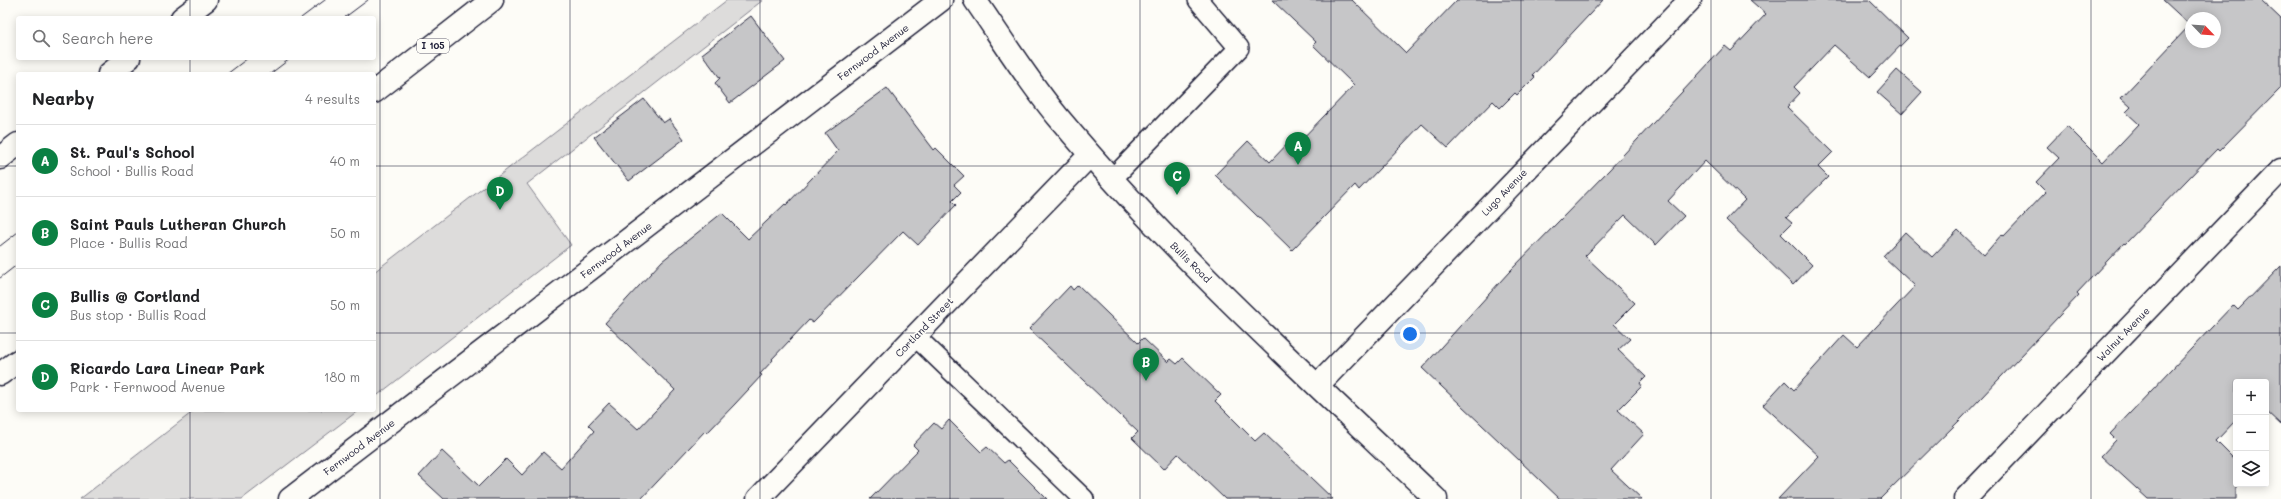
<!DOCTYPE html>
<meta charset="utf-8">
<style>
body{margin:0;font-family:Mali,sans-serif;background:#f6f6f6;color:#202124}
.controls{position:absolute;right:12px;bottom:12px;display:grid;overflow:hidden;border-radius:4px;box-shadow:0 2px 10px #0003}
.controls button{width:36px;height:36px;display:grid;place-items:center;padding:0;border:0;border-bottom:1px solid #e0e0e0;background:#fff;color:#202124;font:20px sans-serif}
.compass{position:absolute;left:2185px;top:12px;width:36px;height:36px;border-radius:50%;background:#fff;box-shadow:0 2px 10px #0003;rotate:115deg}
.you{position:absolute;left:1410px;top:334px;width:14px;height:14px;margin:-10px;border:3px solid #fff;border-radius:50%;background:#1a73e8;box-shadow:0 0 0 6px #1a73e833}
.badge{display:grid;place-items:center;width:26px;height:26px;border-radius:50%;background:#0b8043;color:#fff;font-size:13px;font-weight:700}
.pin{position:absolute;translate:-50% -33px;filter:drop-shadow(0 1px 2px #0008)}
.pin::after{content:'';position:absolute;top:21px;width:14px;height:12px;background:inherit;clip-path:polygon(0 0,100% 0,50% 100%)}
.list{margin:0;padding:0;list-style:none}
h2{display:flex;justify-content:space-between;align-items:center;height:52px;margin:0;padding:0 16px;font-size:17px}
h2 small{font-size:13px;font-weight:400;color:#757577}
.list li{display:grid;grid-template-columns:26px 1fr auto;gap:12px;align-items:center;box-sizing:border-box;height:72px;padding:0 16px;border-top:1px solid #e0e0e0}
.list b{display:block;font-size:15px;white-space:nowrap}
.list p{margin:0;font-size:13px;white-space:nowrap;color:#757577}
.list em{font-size:13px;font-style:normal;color:#757577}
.icon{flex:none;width:22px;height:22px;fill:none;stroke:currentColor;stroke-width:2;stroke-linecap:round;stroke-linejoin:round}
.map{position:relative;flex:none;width:2281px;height:499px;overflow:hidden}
.search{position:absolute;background:#fff;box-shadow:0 2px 10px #0003;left:16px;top:16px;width:360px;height:44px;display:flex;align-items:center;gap:10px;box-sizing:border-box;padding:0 14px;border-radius:4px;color:#757577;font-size:15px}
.panel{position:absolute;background:#fff;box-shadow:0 2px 10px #0003;left:16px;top:72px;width:360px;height:340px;border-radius:4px}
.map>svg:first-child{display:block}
.green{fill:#dddcdb;stroke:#807f8b}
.building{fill:#c6c6c8;stroke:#22223b;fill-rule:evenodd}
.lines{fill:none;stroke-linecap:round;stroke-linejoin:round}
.lane-casing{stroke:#22223b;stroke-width:22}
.street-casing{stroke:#22223b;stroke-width:25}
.secondary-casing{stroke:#22223b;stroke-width:25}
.highway-casing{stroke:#22223b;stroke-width:25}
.lane{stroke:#fdfcf7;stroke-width:19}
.street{stroke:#fdfcf7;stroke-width:22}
.secondary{stroke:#fdfcf7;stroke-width:22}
.highway{stroke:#fdfcf7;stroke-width:22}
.tram{stroke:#22223b;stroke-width:1}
.grid{fill:none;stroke:#22223b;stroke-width:1;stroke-opacity:0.55}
.labels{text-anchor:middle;stroke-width:3;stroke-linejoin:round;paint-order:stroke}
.shield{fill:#fdfcf7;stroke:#646373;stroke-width:1}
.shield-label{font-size:9px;font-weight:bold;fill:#22223b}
.street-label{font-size:10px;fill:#22223b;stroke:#fdfcf7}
</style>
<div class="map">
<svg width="2281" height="499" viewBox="0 0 2281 499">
<rect width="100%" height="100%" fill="#fdfcf7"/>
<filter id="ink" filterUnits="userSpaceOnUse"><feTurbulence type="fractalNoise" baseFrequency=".025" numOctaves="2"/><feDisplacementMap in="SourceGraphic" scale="8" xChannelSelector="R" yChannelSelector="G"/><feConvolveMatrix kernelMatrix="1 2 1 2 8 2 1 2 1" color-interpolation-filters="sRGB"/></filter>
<g filter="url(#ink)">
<!-- green -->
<path class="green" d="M727,0H763L527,184L571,245L374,398V272Z
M195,410H359L242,499H80Z"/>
<!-- building -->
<path class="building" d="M1272,0H1352L1406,53L1457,0H1603L1533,75L1535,77L1517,95L1515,93L1500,108L1493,101L1448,148L1422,124L1359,190L1355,185L1292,250L1215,175L1248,141L1270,162L1293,138L1298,143L1354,85L1313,45L1316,42Z
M1750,0H1869L1908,38L1870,77L1834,45L1794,87L1800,93L1787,107L1833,152L1818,167L1828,177L1786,218L1792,223L1781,234L1812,265L1793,285L1726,220L1745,200L1705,161L1668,201L1684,216L1656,245L1625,215L1585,256L1635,303L1614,324L1630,339L1618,350L1646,377L1640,383L1642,386L1618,410L1644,434L1611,470L1642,499H1560L1422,368L1509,272L1609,170L1725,46L1731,51L1766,14Z
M2163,0H2261L2281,19V88L2219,151L2217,149L2125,244L2124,243L2077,293L2079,295L1961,419L1880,499H1778L1819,456L1763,405L1785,381L1794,390L1844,335L1857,347L1915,286L1883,256L1905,232L1932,257L1958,230L1984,255L2002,234L2004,236L2046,192L2036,182L2059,158L2047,147L2067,126L2103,162L2139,124L2126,112L2131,107L2121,98L2190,25ZM2191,18H2215V42H2191Z
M751,16L785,61L730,103L715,83L720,78L702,54Z
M1897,70L1922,92L1902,114L1877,92Z
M887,88L934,150L936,148L964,176L954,185L961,192L952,201L956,205L918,245L903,231L813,323L809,320L772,359L773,360L760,374L762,375L735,404L707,433L705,431L641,499H444L419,476L442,451L479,486L506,459L522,475L543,452L561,468L594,431L588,425L609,403L638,429L675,390L605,323L662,261L722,213L748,239L785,204L786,205L838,151L825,133Z
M644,99L663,123L669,119L684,139L629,181L594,137Z
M2281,266V425L2266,411V382H2236V420L2216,441L2236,461V499H2148L2101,456L2116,440L2110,434L2233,305L2238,310Z
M1078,285L1138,343L1143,338L1168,362L1171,359L1177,364L1183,358L1221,395L1215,401L1255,441L1264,433L1333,499H1225L1178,454L1164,469L1132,438L1138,432L1029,329L1070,286L1073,290Z
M949,420L981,452L987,447L1004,463L1008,460L1047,499H870L918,450L913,445L934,423L941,429Z"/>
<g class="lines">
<defs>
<path id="lane" d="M1112,179L1239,48L1198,0
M915,336L1084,499"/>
<path id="street" d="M1318,385L1690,0
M1965,499L2281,170"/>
<path id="secondary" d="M975,0C1002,39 1028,81 1058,117C1173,255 1307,375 1436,499
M290,499L941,0
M758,499L1090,155"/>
<path id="highway" d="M182,18L206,0
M109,74L129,58
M374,92L492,0
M0,158L18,144
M0,374L18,361"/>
</defs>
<!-- lane casing -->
<use href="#lane" class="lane-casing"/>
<!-- street casing -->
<use href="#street" class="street-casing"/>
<!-- secondary casing -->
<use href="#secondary" class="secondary-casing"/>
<!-- highway casing -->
<use href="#highway" class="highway-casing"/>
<!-- lane -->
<use href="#lane" class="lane"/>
<!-- street -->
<use href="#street" class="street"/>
<!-- secondary -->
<use href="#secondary" class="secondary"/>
<!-- highway -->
<use href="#highway" class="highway"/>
<!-- tram -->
<path class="tram" d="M301,18L325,0
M344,18L368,0
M227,74L248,58
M270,74L291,58
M0,246L18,232
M0,278L18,264"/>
</g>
</g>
<!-- grid -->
<path class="grid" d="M190,0V18M380,0V499M570,0V499M760,0V499M950,0V499M1140,0V499M1331,0V499M1521,0V499M1711,0V499M1901,0V499M2091,0V499M190,58V74M0,166H18M374,166H2281M0,333H18M374,333H2281M190,410V499"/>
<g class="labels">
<!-- shield labels -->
<rect class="shield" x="417" y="39" width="32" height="14" rx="3"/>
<g class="shield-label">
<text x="433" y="49">I 105</text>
</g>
<!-- street labels -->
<g class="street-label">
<text transform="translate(873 52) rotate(-37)" y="4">Fernwood Avenue</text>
<text transform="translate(1504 192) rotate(-46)" y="4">Lugo Avenue</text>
<text transform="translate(616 250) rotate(-37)" y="4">Fernwood Avenue</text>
<text transform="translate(1191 262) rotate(45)" y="4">Bullis Road</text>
<text transform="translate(924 327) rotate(-46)" y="4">Cortland Street</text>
<text transform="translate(2123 334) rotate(-46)" y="4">Walnut Avenue</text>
<text transform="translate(359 447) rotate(-37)" y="4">Fernwood Avenue</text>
</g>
</g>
</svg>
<div class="controls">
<button>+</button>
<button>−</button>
<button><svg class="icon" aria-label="layers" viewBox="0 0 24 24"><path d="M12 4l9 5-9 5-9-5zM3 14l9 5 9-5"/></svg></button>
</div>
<svg class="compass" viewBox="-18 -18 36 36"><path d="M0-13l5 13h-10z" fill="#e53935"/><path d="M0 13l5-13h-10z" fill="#757577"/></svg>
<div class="you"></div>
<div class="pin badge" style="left:1298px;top:165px">A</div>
<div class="pin badge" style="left:1146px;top:381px">B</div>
<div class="pin badge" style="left:1177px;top:195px">C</div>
<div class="pin badge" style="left:500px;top:210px">D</div>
<div class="search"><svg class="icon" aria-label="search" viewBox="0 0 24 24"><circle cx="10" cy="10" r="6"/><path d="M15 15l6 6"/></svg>Search here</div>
<section class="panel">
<h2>Nearby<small>4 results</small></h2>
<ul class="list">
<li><span class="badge">A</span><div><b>St. Paul's School</b><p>School · Bullis Road</p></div><em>40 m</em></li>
<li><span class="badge">B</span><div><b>Saint Pauls Lutheran Church</b><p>Place · Bullis Road</p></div><em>50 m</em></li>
<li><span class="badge">C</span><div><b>Bullis @ Cortland</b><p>Bus stop · Bullis Road</p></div><em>50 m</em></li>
<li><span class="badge">D</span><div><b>Ricardo Lara Linear Park</b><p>Park · Fernwood Avenue</p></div><em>180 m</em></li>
</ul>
</section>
</div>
